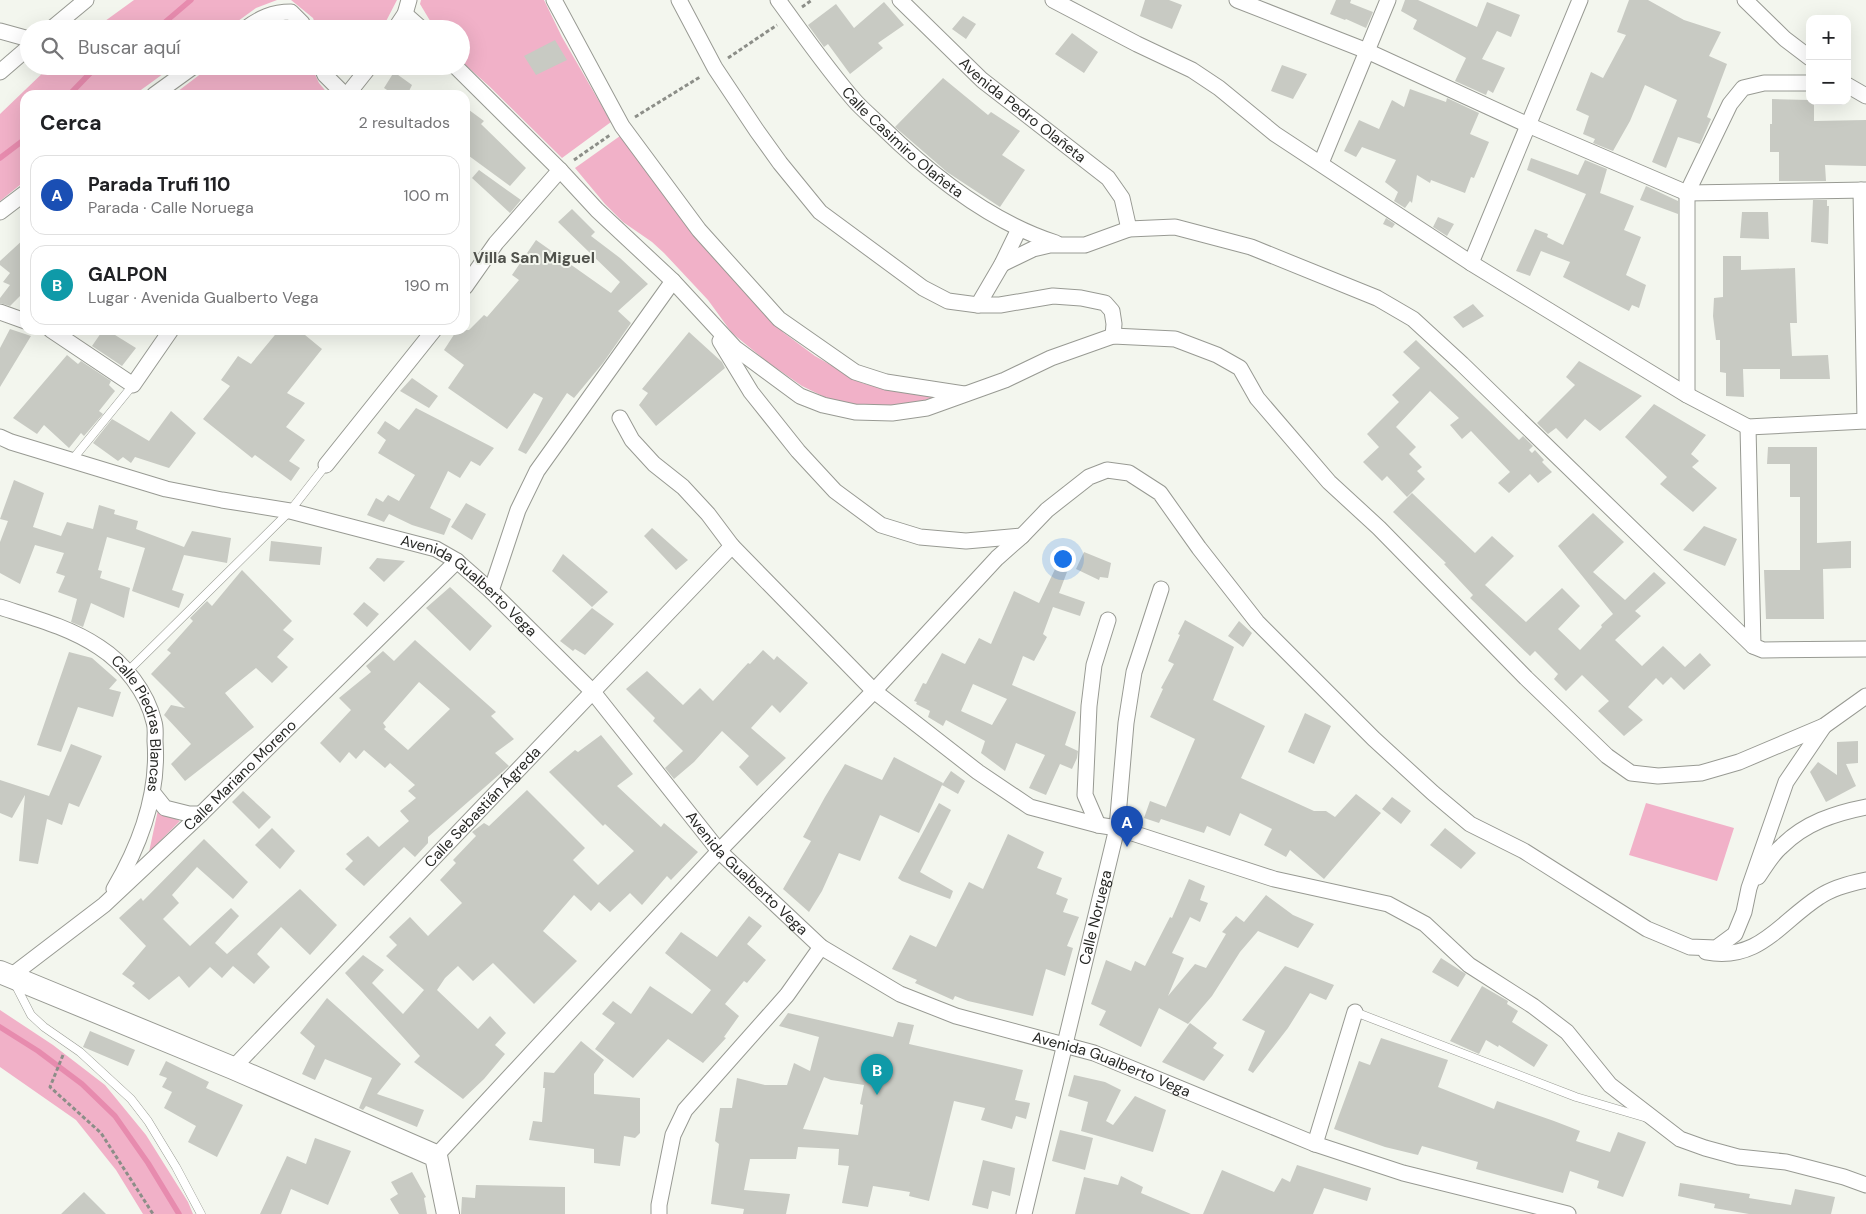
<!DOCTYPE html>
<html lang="es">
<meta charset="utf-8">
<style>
body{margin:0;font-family:"DM Sans",sans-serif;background:#f6f6f6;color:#202124}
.controls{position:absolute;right:15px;top:15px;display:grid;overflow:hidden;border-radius:10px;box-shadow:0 5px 20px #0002}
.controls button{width:45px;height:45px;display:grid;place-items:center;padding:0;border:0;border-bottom:1px solid #e0e0e0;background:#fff;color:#202124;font:25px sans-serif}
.you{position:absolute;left:1062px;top:558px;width:18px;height:18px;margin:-12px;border:4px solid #fff;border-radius:50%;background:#1a73e8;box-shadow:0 0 0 8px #1a73e833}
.badge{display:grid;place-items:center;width:32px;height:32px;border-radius:50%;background:#ba3373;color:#fff;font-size:16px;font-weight:700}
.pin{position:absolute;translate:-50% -41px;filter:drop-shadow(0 1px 2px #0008)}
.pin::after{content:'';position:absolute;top:26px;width:18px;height:15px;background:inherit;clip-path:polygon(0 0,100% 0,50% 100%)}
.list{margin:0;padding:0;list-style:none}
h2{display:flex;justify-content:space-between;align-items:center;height:65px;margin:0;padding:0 20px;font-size:21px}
h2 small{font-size:16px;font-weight:400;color:#757577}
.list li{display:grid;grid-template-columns:32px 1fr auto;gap:15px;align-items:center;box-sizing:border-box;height:80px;margin:0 10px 10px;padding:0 10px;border:1px solid #e0e0e0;border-radius:15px}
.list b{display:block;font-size:19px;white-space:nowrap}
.list p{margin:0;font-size:16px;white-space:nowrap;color:#757577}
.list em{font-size:16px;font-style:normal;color:#757577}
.icon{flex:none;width:28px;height:28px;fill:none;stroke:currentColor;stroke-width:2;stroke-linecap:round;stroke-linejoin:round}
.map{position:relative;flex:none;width:1866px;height:1214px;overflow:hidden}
.search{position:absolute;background:#fff;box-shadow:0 5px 20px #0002;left:20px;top:20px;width:450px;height:55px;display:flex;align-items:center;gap:12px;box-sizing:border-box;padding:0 18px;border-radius:28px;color:#757577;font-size:19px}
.panel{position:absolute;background:#fff;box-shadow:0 5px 20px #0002;left:20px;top:90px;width:450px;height:245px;border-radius:15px}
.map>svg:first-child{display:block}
.green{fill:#f1b1c8}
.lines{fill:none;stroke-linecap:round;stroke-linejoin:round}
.stream{stroke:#e78bae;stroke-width:5.5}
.building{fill:#c8cac3;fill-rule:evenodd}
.lane-casing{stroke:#989a93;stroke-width:9}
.street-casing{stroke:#989a93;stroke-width:17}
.secondary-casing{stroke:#989a93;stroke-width:24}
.path{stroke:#8c8e88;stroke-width:3;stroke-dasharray:4 2.5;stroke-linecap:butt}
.lane{stroke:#fff;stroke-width:8}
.street{stroke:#fff;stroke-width:15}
.secondary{stroke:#fff;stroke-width:22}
.labels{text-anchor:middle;stroke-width:4;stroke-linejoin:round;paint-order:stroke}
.street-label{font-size:15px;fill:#272825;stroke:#f3f6ee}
.neighbourhood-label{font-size:16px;font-weight:bold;fill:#50524c;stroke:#f3f6ee}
</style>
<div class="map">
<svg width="1866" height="1214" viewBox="0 0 1866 1214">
<rect width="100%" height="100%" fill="#f3f6ee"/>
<!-- green -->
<path class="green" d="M134,0H277L256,8L227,29H94Z
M291,0H397L382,29H317L313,18Z
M421,0H544L562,37L611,122L562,158L489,86L461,61V29H435L420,4Z
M275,22C283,22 292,22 296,29H261Z
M50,66H174L134,95H25V181L0,201V114Z
M211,66H311L319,83L329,95H173Z
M620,136L693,235L753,302L784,333L815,356L862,383L880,388L914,394L942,395L907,405L873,406L837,403L802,386L766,361L732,333L708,300L664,253L652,242L623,222L605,204L575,168Z
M1646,803L1734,828L1717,881L1629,855Z
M158,810L180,821L149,852Z
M0,1010L53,1045L105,1085L146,1135L188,1202L193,1214H143L116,1170L76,1120L0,1067Z"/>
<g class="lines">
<!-- stream -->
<path class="stream" d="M157,29L191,0
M69,95L97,66
M0,158L25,139
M0,1027L38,1051L82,1084L115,1116L148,1163L179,1214"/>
</g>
<!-- building -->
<path class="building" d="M1145,0H1169L1182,5L1172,29L1140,16Z
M1336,0H1351L1350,3L1373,12L1366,28L1346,19L1345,20L1330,14Z
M1405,0H1418L1477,27L1487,2L1520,15L1511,37L1497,31L1482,59L1505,68L1493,93L1488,90L1486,95L1455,81L1466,58L1413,29L1417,20L1401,11Z
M1629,0H1648L1684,20L1721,32L1709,56L1727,64L1707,117L1711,119L1700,144L1678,137L1666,168L1652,162L1677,100L1645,85L1630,121L1613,151L1593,143L1595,139L1583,134L1589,116L1576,110L1591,72L1603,78L1626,35L1617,32Z
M884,2L904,25L878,43L883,48L850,74L828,44L824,47L808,25L836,4L854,28Z
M963,16L976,24L966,39L952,29Z
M1072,33L1098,52L1084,73L1055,54Z
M555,40L567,60L536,75L524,56Z
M1282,65L1307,74L1293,99L1271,91Z
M394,72L412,85L407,95H395L384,88Z
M943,78L988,115L991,112L1020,131L1002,155L1025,170L1000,207L947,172L895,127Z
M1410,89L1446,102L1447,98L1479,113L1470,134L1489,142L1474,178L1471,177L1465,193L1431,180L1430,183L1417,175L1412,203L1410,201L1405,208L1394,201L1398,192L1385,182L1396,160L1362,147L1356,157L1344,151L1359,120L1379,129L1392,100L1404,107Z
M1772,99L1810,100V101H1814V121L1866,120V166L1825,165L1826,181H1779V152H1770V124H1772Z
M465,107L484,121L481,124L526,168L510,186L465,153Z
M1531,158L1578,175L1585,160L1607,169L1600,193L1634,206L1624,230L1641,237L1626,275L1646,285L1639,308L1632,305L1629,311L1563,277L1570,262L1541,251L1530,276L1516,271L1535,229L1548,234L1547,237L1563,245L1586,194L1527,170Z
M479,170L521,200L510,213L472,178Z
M1646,186L1678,201V214L1640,200Z
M1813,200H1827V206H1829L1828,244L1811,242Z
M572,209L595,232L591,236L620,258L648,284L618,311L631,323L603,363L574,398L567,393L526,454L518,450L543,398L534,393L507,429L448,388L464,365L444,350L457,330H469L484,315L487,317L519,280L512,275L536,240L611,293L620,282L558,222Z
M1742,212H1768L1769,239L1740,238Z
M1438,217L1454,224L1447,236L1433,227Z
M1386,218L1395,224L1392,228L1383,224Z
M25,238V293H23L10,306L0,303V298L10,285L3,282L10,273L0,265V261Z
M1723,256H1741V270L1795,268L1797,323H1790L1792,356L1828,355L1830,379H1780V369H1743L1744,397L1726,396V373L1720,372V340H1716L1713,316L1714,298L1723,297Z
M1473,304L1484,316L1463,328L1453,317Z
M10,329L31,336L0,387V348Z
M103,330H107L136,348L122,366L92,346Z
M279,330H299L322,349L287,393L305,403L286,427L305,440L289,461L300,468L291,481L255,455L252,458L203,419L230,386L221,380L238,356L251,364Z
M689,332L722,362L725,368L656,426L639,405L648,393L642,389Z
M1416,340L1519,440L1523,436L1533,446L1529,450L1532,453L1535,450L1544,460L1542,462L1552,472L1538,483L1530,474L1509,493L1498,483L1510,472L1471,431L1462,439L1450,425L1459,418L1430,391L1396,427L1416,447L1409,454L1422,467L1417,471L1425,479L1407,497L1387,476L1382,481L1363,462L1379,447L1367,434L1399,402L1392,395L1420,368L1403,352Z
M67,355L78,364L81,361L111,381L109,385L115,391L99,411L103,414L84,436L81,433L69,448L44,425L37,434L13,418Z
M1579,361L1642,396L1600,431L1585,419L1567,439L1556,428L1548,434L1537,423L1575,385L1566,377Z
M412,378L438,396L429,408L400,391Z
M1654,404L1706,435L1691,454L1699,461L1692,467L1717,488L1693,512L1660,484L1667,477L1625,437Z
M416,408L494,448L480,466L471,461L460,478L448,471L430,508L451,519L444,535L412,525L389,514L384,522L367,515L376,498L383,502L388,495L399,501L415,475L378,453L386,440L377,433L385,421L399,430Z
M171,411L196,433L169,468L135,457L131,463L123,457L118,461L93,443L112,419L149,441Z
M1768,447H1817V543L1851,541V568L1823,569L1824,619H1766L1764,570H1800V497H1790V464H1767Z
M14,480L44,493L33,527L61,536L67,522L93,529L99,505L115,510L114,514L138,521L136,529L184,547L192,531L231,538L227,563L184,555L172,590L184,594L179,608L132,591L145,548L107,537L98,570L102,571L100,578L130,588L124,618L91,603L83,627L71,622L77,599L58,592L65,576L56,573L64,553L35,545L20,584L0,573V542L8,521L0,519Z
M1412,493L1475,553L1492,536L1514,556L1485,585L1526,622L1562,588L1580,606L1558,629L1580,650L1602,627L1601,625L1613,614L1558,546L1593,513L1624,542L1593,572L1625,600L1654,572L1666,583L1635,611L1641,616L1615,640L1642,666L1663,646L1685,667L1700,653L1711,665L1684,690L1671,677L1663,685L1656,678L1628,707L1643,720L1624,736L1598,711L1609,701L1582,675L1566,691L1554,679L1558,674L1535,651L1530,656L1470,598L1473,595L1444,564L1446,563L1393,512Z
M466,503L486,514L472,540L451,527Z
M1704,526L1737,539L1725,566L1683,550Z
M652,528L688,560L676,570L644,536Z
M271,541L322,547L320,565L269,561Z
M1084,552L1111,563L1108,578L1100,577L1099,580L1076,569Z
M563,554L608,592L592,607L552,571Z
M377,558L405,561L384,582L369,568Z
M1056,567L1067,572L1059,593L1085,602L1080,616L1053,607L1043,634L1047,637L1034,661L1023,656L1012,685L1076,712L1065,745L1078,751L1077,758L1072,769L1060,764L1046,795L1029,788L1045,755L1016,743L1005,771L981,753L985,741L946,720L943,726L928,717L930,711L916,704L917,702L914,701L923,683L926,684L942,653L965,664L979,638L991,644L1014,591L1039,603ZM973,684L1007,699L992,725L961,711Z
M242,570L292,621L283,630L294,639L277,657L288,667L272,683L256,668L225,693L254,727L185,781L171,764L191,744L164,715L171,705L185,708L151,674L171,653L167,650L193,621L190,618L207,601L212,606Z
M450,587L492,626L470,651L426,608Z
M364,602L379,614L367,627L353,614Z
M592,608L614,624L585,655L575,649L573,651L560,641Z
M1185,620L1234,647L1213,700L1265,726L1241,778L1314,811H1326L1335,817L1356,794L1381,813L1324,879L1290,850L1286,857L1264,845L1272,829L1240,813L1230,836L1207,826L1204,833L1161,819L1159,823L1144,818L1150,801L1166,807L1165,809L1195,739L1150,717L1163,689L1161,688L1174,664L1168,661L1180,635L1178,634Z
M1239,621L1252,633L1243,647L1228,636Z
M415,640L496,712L491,716L514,739L495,753L509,766L428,837V843L415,857L404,847L364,886L345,869L353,861L346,854L368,836L379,847L409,821L400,811L416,798L408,791L415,785L390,763L385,768L364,750L356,759L349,752L340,763L320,743L351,710L339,698L371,672L366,666L383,651L394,661ZM419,682L450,709L408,750L384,729L386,727L383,723Z
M763,650L774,660L777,656L808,683L780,713L772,705L751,728L786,758L757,786L739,767L749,756L722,731L694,762L674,779L665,768L683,751L653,721L655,718L626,689L647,671L683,705L700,688L713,701L748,663L750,664Z
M69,652L92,658L117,680L109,689L121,692L113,717L78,707L61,752L37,745Z
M1305,713L1331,726L1314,764L1288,752Z
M601,735L633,774L617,786L661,827L664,823L698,852L671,880L667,876L642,905L630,893L610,912L599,902L591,911L574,895L543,931L577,961L534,1004L493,963L473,981L458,966L445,978L437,990L478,1029L490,1016L506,1033L495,1045L505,1054L484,1079L463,1099L414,1062L420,1056L345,973L363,955L384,970L372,983L403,1014L424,990L386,956L397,945L389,937L410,917L428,936L462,903L440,880L456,863L453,860L476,836L472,832L484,823L489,826L527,790L585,848L573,860L598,885L634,851L605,824L603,826L549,772L575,750L578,752Z
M1858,741V763L1846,764L1856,786L1826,802L1810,772L1818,762L1837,775V742Z
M71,744L102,756L79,807L69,803L62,825L47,819L38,864L19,861L25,795L12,818L0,813V780L49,796Z
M894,757L943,783L919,833L880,815L860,861L839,853L822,891L809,912L783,889L811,841L803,837L825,797L845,764L882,780Z
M951,771L965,781L958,794L942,785Z
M243,791L271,817L259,829L232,802Z
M1392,797L1411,811L1401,824L1382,809Z
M939,803L951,810L920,872L953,891L950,899L902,881L898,878Z
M272,828L295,851L280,869L255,845Z
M1445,828L1476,853L1461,869L1430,845Z
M1008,834L1044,852L1037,868L1062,878L1056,894L1068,899L1063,912L1079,917L1067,946L1073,948L1065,976L1046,969L1033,1016L968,1001L955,996L953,1000L915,983L917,980L892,969L910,935L936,947L969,882L983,889Z
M204,839L248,882L233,899L197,867L172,895L179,903L163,919L190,946L231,908L239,916L215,943L227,954L300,889L337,925L310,955L281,927L257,954L270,967L254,984L233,966L222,978L210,967L189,988L179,976L149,1000L132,986L135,983L122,974L146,946L119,918L141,898L143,901Z
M1189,879L1205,886L1200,900L1208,903L1200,922L1190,917L1172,953L1184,958L1168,996L1195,964L1206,968L1226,934L1222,932L1236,916L1244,922L1266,895L1293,915L1314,924L1298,948L1258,931L1240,952L1212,996L1188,1024L1159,1008L1141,1047L1099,1025L1106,1011L1091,1004L1106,960L1131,971L1135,961L1145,966L1170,917L1172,918Z
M749,916L762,926L747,944L766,960L747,983L744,981L725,1004L739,1016L724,1037L726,1038L703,1063L668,1039L633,1078L595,1049L615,1023L602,1014L613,1001L631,1014L650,986L692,1014L711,990L665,953L681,932L717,957Z
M1441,958L1466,974L1458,987L1432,972Z
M1285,966L1334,985L1326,1000L1310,993L1288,1028L1253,1073L1248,1070L1265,1031L1242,1020Z
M1482,986L1508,1001L1507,1004L1518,1011L1512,1022L1548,1045L1534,1067L1499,1045L1498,1047L1486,1040L1479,1054L1450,1041Z
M327,998L401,1064L377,1094L424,1110L417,1127L366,1106L363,1110L359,1108L372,1078L325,1059L315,1080L302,1074L315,1046L300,1033Z
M788,1013L893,1037L898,1022L914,1025L909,1044L1023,1070L1015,1100L1030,1103L1026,1119L1016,1116L1012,1129L981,1120L985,1108L954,1101L929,1201L909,1196L910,1192L873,1186L868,1207L842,1203L849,1166L838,1165L839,1149L798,1147L796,1159H750L744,1190L790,1194L786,1214H743L744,1209L711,1204L719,1144L715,1141L720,1108H732L737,1078L765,1085H787L794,1063L810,1071L819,1037L779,1026ZM824,1077L831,1080L864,1085L860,1104L863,1105L858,1135L803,1129Z
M1190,1023L1217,1043L1213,1048L1224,1055L1204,1081L1162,1062Z
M90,1031L135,1050L128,1066L83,1047Z
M1381,1038L1448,1060L1438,1087L1494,1109L1497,1101L1554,1121L1580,1131L1576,1141L1610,1152L1618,1132L1646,1142L1623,1197L1597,1188L1599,1181L1570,1171L1563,1193L1476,1169L1478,1162L1422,1146L1418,1155L1385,1147L1334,1129L1359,1061L1370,1065Z
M581,1041L604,1060L594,1074V1094L640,1098V1133L635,1138L624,1136L620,1166L594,1163V1149L529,1140L533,1121L542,1122L545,1088H543L544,1072L554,1073Z
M166,1061L209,1082L206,1088L243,1105L217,1157L188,1142L196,1126L164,1108L172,1092L162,1087L167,1078L159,1075Z
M1074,1075L1105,1082L1121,1090L1106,1121L1113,1125L1135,1096L1166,1110L1153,1152L1081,1131L1088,1102L1068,1096Z
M1060,1130L1093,1138L1085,1170L1052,1161Z
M315,1138L351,1151L328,1205L291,1189L281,1214H260L287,1156L306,1164Z
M983,1160L1015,1168L1010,1196L992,1191L988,1209L972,1205Z
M1297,1165L1371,1188L1367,1201L1324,1188L1313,1214H1203L1222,1170L1274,1192L1282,1178L1290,1182Z
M412,1172L426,1197L424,1198L427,1214H399L390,1199L398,1194L391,1182Z
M1121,1176L1143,1187L1141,1193L1191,1214H1075L1084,1177L1118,1185Z
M1680,1183L1750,1194L1749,1198L1791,1205L1795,1189L1835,1197L1831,1214H1749L1714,1208L1715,1204L1678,1196Z
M476,1185L565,1187V1214H461L462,1197L475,1198Z
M84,1192L106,1214H61Z"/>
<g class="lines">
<defs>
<path id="lane" d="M72,460L133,385
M127,672L290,511L326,465
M15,984L31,1015L44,1027L80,1052L131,1099L148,1121L176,1167L201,1214
M1355,1012L1576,1097L1647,1118"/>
<g id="street">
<path d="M554,0L622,126L699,230L779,319L855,372L886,382L964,394"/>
<path d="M679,0L715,68L757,131L780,163L820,212L923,288L948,301L978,305H1000L1053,296L1081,298L1105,303L1112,311L1114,324L1113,336"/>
<path id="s1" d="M778,0C803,34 827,69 855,101C863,110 873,118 882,127C931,175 990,222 1056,243"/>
<path id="s2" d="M900,0L982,80L1108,178L1122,198L1129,229"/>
<path d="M1053,0L1137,44L1192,70L1219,88L1275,134L1471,263L1687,395L1748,427L1866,421"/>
<path d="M1237,0L1367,51L1528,125L1687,193L1866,190"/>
<path d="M1745,0L1785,39L1810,58"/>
<path d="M405,14L422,29"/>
<path d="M51,29L86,0"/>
<path d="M245,29C260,18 272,12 291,12L302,23L305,29"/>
<path d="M395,29L405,14L409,0"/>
<path d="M0,31L29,39"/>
<path d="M321,66L325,75L345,95"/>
<path d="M455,66L560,170L597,210L673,281L735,348L800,396L823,405L855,412L892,413L927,408L1005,380L1051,358L1113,336L1175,339L1217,355L1240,368L1257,398L1329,482L1379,528L1526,678L1607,756L1631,773L1658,776L1701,773L1739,762L1824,726L1866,696"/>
<path d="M0,72L29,47"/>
<path d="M1847,85L1866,96"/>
<path d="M154,95L194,66"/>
<path d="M347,95L370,66"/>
<path d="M1321,163L1388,0"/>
<path d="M1861,190L1865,421"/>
<path d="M0,212L25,193"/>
<path d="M1471,263L1580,0"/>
<path d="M1002,264L1033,249L1050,245H1085L1129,229L1175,227L1251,247L1377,298L1413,319L1462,364L1753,646L1763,650L1866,649"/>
<path d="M465,287L496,243L560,170"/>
<path d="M978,305L1002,264L1019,229"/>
<path d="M0,312L25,321"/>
<path d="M51,330L133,385L171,330"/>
<path d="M720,341L751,392L798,451L835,491L881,525L920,537L966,541L1022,536"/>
<path d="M1687,395V193L1730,104L1743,88L1764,83H1810"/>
<path d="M620,418L632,440L654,464L683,487L708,514L732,546L874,691L978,772L1030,807L1098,825L1117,828L1274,879L1388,904L1425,924L1469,965L1533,1006L1567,1032L1610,1085L1680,1139L1705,1148L1738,1157L1786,1162L1844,1177L1866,1185"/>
<path d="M1748,427L1753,646"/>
<path id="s3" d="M0,437L11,442L166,489L222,500L290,511L436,549L457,561L491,591L593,692L719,851L821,947L900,994L956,1016L1094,1053L1315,1144L1403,1173L1568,1214"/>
<path d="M326,465L434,330"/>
<path d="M491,591L518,510L537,471L673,281"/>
<path id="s4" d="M0,607C34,618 69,627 99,647C124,663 147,692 154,722C156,728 155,735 155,741C159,793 140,845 114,889"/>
<path d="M153,793L165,808L189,814H201"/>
<path d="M1098,825L1085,795L1089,706L1094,665L1108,620"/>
<path d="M1758,877C1765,867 1772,854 1782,846C1805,823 1835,813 1866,807"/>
<path d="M1706,952C1759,962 1780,922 1819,897C1832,888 1851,883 1866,880"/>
<path id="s5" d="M11,976L104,905L201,814L457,561"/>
<path id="s6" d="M233,1068L732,546"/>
<path d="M1315,1144L1355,1012"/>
<path d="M436,1156L719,851L874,691L997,558L1022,536L1047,510L1089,477L1107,470L1129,473L1160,493L1199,548L1257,622L1374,739L1433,793L1470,824L1524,851L1647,929L1690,947L1716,948L1735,934L1744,912L1749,888L1786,782L1824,726"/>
<path d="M659,1214V1205L673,1135L685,1110L787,995L821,947"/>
<path id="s7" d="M1024,1214L1117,828L1126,723L1134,672L1161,589"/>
</g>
<path id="secondary" d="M0,972L233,1068L436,1156L448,1214"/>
</defs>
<!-- lane casing -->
<use href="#lane" class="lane-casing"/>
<!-- street casing -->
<use href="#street" class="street-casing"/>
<!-- secondary casing -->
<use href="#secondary" class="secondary-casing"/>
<!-- path -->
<path class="path" d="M802,7L812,0
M728,58L777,25
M635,117L700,77
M574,160L610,135
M63,1055L50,1087L101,1133L153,1214"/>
<!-- lane -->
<use href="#lane" class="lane"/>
<!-- street -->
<use href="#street" class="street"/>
<!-- secondary -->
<use href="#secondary" class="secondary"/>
</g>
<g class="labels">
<!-- street labels -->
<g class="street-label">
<text dy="5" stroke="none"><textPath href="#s2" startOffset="165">Avenida Pedro Olañeta</textPath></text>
<text dy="5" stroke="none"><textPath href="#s1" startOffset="190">Calle Casimiro Olañeta</textPath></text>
<text dy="5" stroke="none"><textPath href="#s3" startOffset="498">Avenida Gualberto Vega</textPath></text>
<text dy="5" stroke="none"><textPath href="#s4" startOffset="199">Calle Piedras Blancas</textPath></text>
<text dy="5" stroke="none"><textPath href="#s5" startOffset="305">Calle Mariano Moreno</textPath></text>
<text dy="5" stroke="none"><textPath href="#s6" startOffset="361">Calle Sebastián Ágreda</textPath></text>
<text dy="5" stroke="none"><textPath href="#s3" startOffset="902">Avenida Gualberto Vega</textPath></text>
<text dy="5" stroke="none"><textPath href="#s7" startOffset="305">Calle Noruega</textPath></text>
<text dy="5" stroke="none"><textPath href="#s3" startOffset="1322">Avenida Gualberto Vega</textPath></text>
</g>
<!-- neighbourhood labels -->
<g class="neighbourhood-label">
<text x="534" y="263">Villa San Miguel</text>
</g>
</g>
</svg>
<div class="controls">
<button>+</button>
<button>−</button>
</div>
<div class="you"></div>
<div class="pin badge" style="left:1127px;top:847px;background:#1a4fb4">A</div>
<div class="pin badge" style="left:877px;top:1095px;background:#0f9aa8">B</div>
<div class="search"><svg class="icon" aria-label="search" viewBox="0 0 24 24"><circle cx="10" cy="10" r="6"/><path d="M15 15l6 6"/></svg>Buscar aquí</div>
<section class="panel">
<h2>Cerca<small>2 resultados</small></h2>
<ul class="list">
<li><span class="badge" style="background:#1a4fb4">A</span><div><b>Parada Trufi 110</b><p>Parada · Calle Noruega</p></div><em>100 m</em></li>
<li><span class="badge" style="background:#0f9aa8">B</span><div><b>GALPON</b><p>Lugar · Avenida Gualberto Vega</p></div><em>190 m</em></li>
</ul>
</section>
</div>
